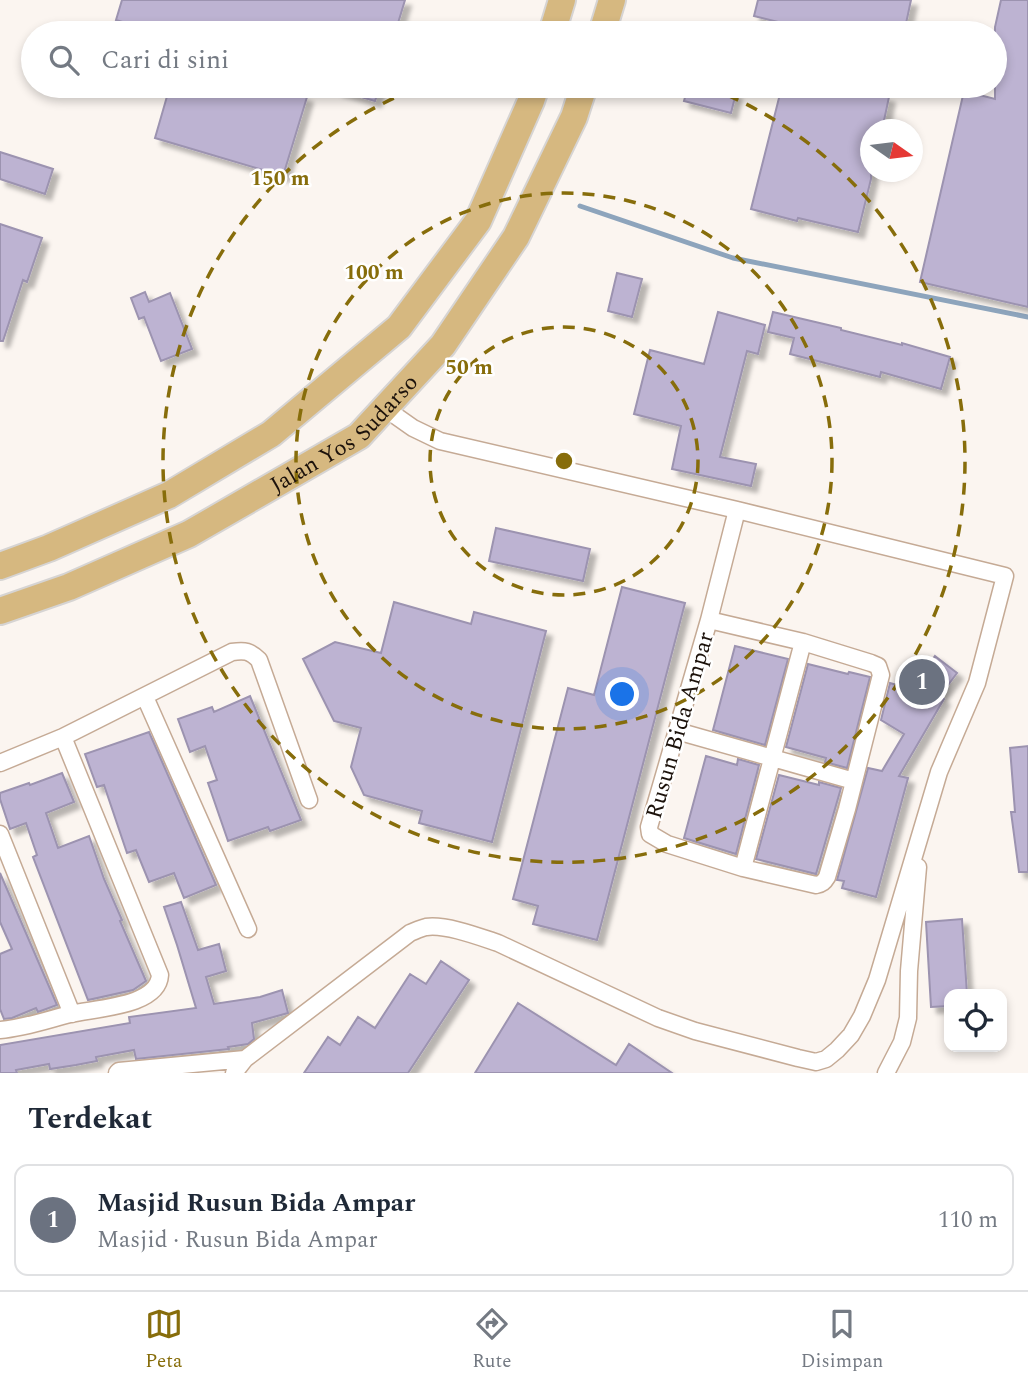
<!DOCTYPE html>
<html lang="id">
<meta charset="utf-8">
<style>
body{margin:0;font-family:Spectral,serif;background:#f2f2f3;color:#1f2937}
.controls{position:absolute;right:21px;bottom:21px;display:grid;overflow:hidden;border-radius:14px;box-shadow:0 4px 10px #0003}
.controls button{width:63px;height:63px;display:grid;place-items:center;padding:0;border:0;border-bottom:2px solid #e0e1e3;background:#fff;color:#1f2937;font:35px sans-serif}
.compass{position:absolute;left:860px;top:119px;width:63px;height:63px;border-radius:50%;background:#fff;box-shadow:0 4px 10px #0003;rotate:104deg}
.you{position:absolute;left:623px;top:695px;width:24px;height:24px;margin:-18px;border:5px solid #fff;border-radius:50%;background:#1a73e8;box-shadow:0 0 0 10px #1a73e833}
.badge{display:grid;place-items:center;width:46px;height:46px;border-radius:50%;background:#876d0b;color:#fff;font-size:23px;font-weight:700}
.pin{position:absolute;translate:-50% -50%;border:4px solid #fff;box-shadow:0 2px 7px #0006}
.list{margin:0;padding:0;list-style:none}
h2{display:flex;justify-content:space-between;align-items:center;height:91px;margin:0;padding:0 28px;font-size:30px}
h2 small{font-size:23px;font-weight:400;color:#747a83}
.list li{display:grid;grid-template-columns:46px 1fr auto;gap:21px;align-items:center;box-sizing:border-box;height:112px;margin:0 14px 14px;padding:0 14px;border:2px solid #e0e1e3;border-radius:14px}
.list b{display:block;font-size:26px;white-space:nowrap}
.list p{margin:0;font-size:23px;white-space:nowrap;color:#747a83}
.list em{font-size:23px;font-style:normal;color:#747a83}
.icon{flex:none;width:38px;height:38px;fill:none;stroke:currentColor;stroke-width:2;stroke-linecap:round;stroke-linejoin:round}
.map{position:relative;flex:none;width:1028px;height:1073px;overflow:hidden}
.search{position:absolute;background:#fff;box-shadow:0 4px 10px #0003;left:21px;right:21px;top:21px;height:77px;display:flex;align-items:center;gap:18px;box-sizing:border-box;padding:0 24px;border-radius:38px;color:#747a83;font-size:26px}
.sheet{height:217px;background:#fff}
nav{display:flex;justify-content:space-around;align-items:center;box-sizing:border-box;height:98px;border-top:2px solid #e0e1e3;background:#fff;font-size:19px;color:#747a83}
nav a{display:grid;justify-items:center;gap:4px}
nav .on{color:#876d0b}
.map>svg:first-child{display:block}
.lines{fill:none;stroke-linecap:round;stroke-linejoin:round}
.stream{stroke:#8da4bc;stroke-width:5}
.building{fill:#bdb3d2;stroke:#9c93b0;stroke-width:2;filter:url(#shadow)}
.minor-casing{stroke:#c5aa95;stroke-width:19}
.primary-casing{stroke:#d6d4d3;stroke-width:30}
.minor{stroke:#fff;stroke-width:16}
.primary{stroke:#d6b880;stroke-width:26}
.ring{fill:none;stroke:#876d0b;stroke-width:3.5;stroke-dasharray:12 9}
.labels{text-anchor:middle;stroke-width:5;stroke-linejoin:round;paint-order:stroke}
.street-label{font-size:23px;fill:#1c120b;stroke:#fff}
.centre{fill:#876d0b;stroke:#fff;stroke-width:3.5}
.ring-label{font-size:21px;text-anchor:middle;font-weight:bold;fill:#876d0b;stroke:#fff;stroke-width:5;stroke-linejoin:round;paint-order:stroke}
</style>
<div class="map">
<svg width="1028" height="1073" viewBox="0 0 1028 1073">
<defs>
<filter id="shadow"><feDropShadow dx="6" dy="6" stdDeviation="2" flood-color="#0004"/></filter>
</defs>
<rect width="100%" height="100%" fill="#fbf5f0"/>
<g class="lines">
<!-- stream -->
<path class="stream" d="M580,206L733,258L1028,317"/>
</g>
<!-- building -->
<path class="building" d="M122,0H405L395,33H158L116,20Z
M758,0H911L904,33H822L754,16Z
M1001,0H1028V307L920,282L964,91L995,99V27Z
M170,86H269L307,97L283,176L155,138Z
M337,86H380L375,101L337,90Z
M688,86H706L736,93L731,113L684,101Z
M782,86H840L889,97L882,130H871V179L858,232L798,218L797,221L751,209Z
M0,152L53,169L45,194L0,179Z
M0,224L42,238L27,282L23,280L3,341H0Z
M617,273L642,279L632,317L608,311Z
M145,292L149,302L170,293L192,349L161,361L144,317L139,319L131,298Z
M718,312L765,325L758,354L747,351L720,457L756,464L751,486L672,469L681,426L634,414L650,350L704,364Z
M773,312L841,328V330L902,345V343L950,357L941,389L881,372L880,377L790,354L794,338L768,332Z
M496,528L590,549L583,581L489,561Z
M622,587L685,603L597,940L533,924L538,906L513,899L568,688L594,695Z
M394,602L471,624L474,612L546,631L492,842L419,823L422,811L364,795L351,767L361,728L334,721L303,659L335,642L381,653Z
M735,646L788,659L765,745L713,730Z
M935,656L957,673L940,696L944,699L899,776L908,778L876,897L842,888L844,881L837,880L868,768L882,771L904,734L881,720L890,683L897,685L903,674L916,682Z
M808,664L848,674L849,672L870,677L847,768L825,762L826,758L786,747Z
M250,696L301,820L270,831L268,827L228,841L208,783L217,780L205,746L190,752L178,719L212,707L214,712Z
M149,732L216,885L184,898L174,873L149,882L136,850L127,853L104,785L97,787L85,754Z
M1028,746V872H1019L1011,812H1015L1010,748Z
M706,756L737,765L738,759L759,765L736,854L684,838Z
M62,773L74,802L46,813L58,848L89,836L104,879L122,920L120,921L146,981L133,990L88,1000L33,857L37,855L26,823L10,829L0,799V793L29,783L30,785Z
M779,775L819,785V782L841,788L816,874L756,859Z
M0,873L57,1005L38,1012L36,1008L12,1018L4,1019L0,1009V954L12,949L0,922Z
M181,902L198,950L219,944L226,971L206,977L214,1004L260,997L282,990L288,1013L252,1023L254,1039L248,1044L228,1047L229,1049L136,1059L134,1050L96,1057L97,1061L76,1065L50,1069L49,1064L16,1070L17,1073H0V1045L130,1023L129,1017L196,1008L177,945L164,907Z
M962,919L967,994H949V1006L931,1007L926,922Z
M441,961L469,980L408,1073H304L328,1037L340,1045L358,1017L375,1028L410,974L426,984Z
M518,1003L616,1065L629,1044L672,1073H475Z"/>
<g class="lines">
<defs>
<path id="minor" d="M709,620L803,642L871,663L878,666L881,675L847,809L827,877C824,882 822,884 816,885L743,868L667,844L650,834L649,827L709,620L737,510
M145,697L248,929
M677,731L854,781
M0,763L63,737L232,652C245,650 250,651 259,660L309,800
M0,834L72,1014
M743,868L803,642
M0,1030C24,1028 47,1020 70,1014C95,1008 158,1007 160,975L63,737
M117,1073L119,1071L245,1059
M234,1073L245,1059L410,933C415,931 421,928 426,927C446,924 480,937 498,943L658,1018L695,1031L798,1058L816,1062L826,1059L837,1050L851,1035L862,1016L877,980L939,772L977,683L1005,576L737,510L440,441L413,428L386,409
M886,1073L902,1042L908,1018L909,971L918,867"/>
<g id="primary">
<path d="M552,33L562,0"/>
<path d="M602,33L612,0"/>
<path d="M0,566L49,548L169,495L271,434L399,327L478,221L531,101L536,86"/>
<path id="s1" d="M0,611L69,587L189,534L359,436L443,345L516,237L574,117L584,86"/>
</g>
</defs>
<!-- minor casing -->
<use href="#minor" class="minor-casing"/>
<!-- primary casing -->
<use href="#primary" class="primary-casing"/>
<!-- minor -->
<use href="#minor" class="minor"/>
<!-- primary -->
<use href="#primary" class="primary"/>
</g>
<!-- distance rings -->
<g class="ring">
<circle cx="564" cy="461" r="134"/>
<circle cx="564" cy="461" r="268"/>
<path d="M708 87A401 401 0 1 1 420 87"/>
</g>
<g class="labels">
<!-- street labels -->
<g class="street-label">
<text dy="8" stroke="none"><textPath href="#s1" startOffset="390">Jalan Yos Sudarso</textPath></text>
<text transform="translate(679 725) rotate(-74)" y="8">Rusun Bida Ampar</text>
</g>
</g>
<circle cx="564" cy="461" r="10" class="centre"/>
<g class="ring-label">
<text x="280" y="185">150 m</text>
<text x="374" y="279">100 m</text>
<text x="469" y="374">50 m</text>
</g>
</svg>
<div class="controls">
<button><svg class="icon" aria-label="locate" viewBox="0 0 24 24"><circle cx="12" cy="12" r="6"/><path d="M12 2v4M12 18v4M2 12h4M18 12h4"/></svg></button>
</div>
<svg class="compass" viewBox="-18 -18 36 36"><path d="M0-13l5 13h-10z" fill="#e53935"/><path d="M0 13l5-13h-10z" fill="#747a83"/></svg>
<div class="you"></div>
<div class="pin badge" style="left:922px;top:682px;background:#6b7280">1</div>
<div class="search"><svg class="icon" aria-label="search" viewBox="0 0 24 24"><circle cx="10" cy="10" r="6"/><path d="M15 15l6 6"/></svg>Cari di sini</div>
</div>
<section class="sheet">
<h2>Terdekat<small></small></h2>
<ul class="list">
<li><span class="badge" style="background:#6b7280">1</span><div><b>Masjid Rusun Bida Ampar</b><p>Masjid · Rusun Bida Ampar</p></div><em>110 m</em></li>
</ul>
</section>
<nav>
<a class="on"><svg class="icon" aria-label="map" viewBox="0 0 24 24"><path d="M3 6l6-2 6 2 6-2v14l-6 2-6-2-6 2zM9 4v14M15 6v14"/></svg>Peta</a>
<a><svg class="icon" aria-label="directions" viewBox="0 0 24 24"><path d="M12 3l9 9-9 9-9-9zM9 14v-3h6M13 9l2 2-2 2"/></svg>Rute</a>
<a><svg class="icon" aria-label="saved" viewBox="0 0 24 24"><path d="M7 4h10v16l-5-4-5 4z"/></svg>Disimpan</a>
</nav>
